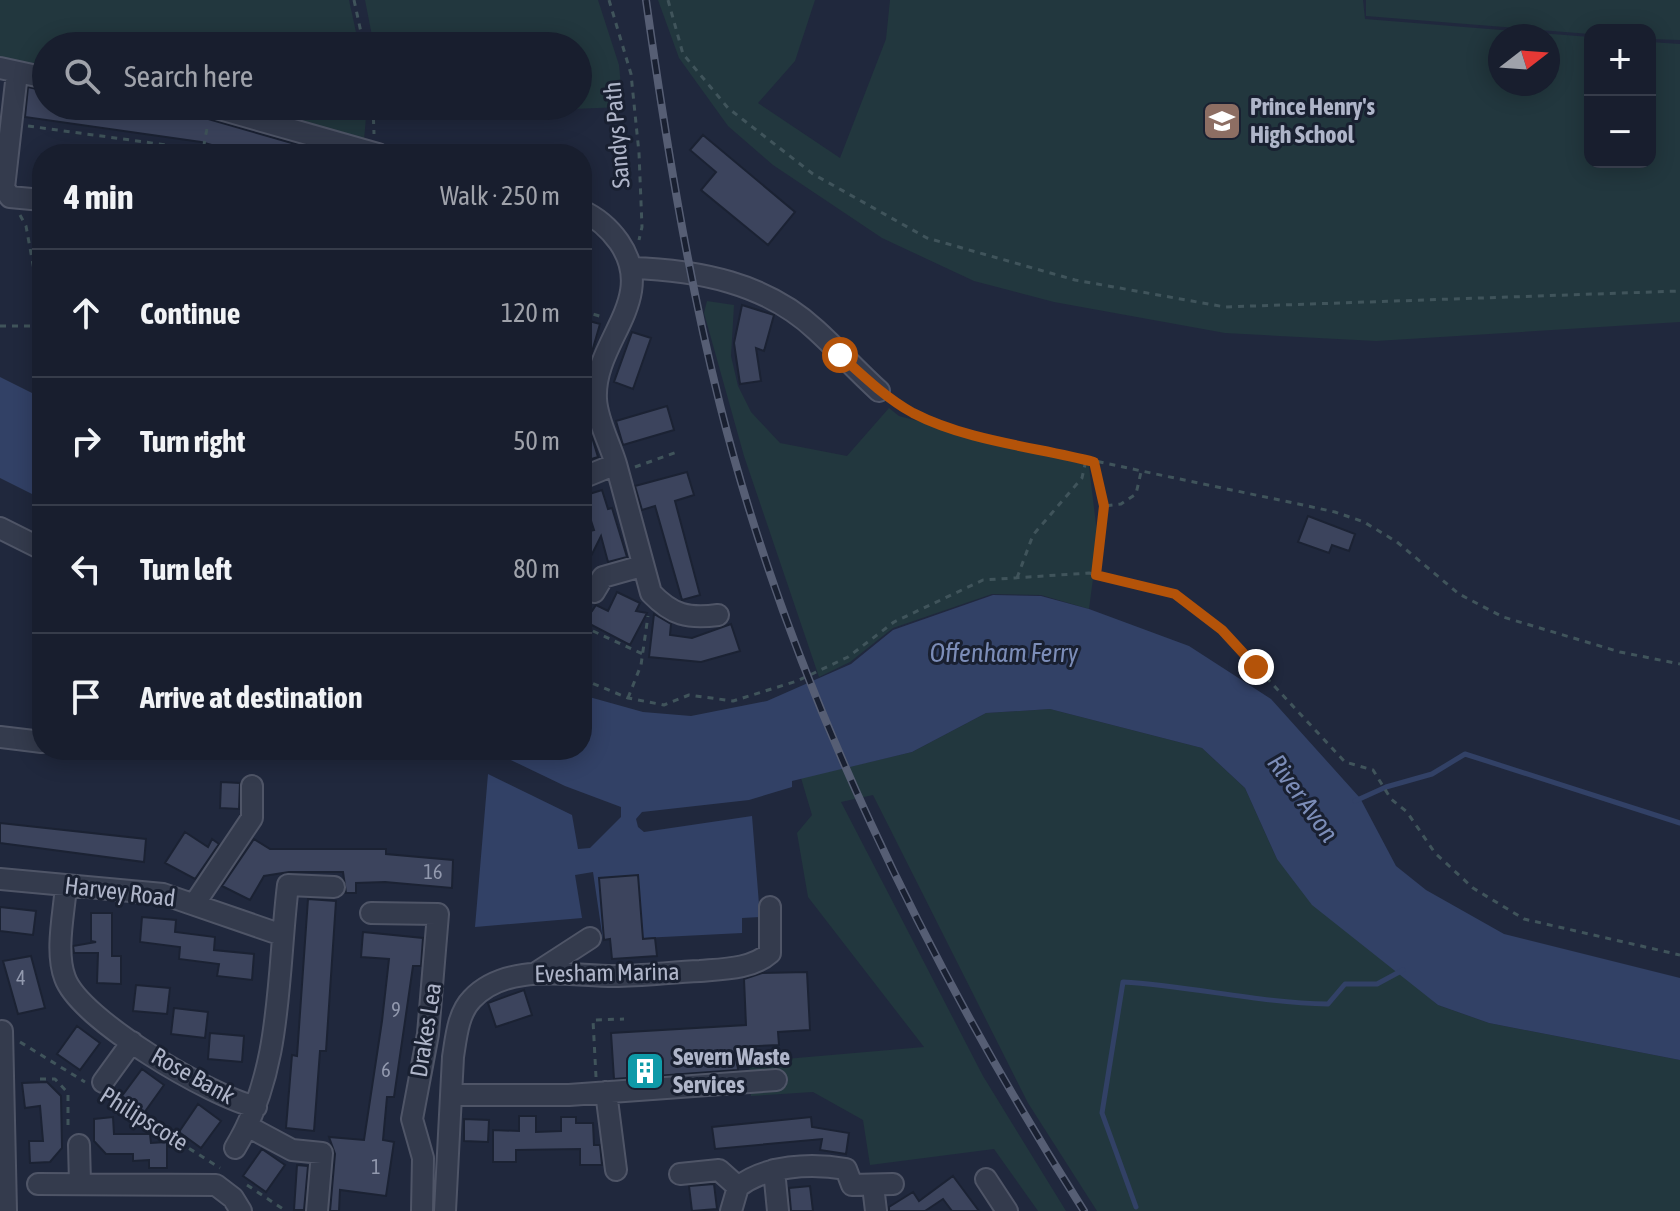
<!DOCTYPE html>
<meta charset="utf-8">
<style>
body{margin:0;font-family:"Asap Condensed",sans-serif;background:#212736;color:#f1f3f6}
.controls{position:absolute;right:24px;top:24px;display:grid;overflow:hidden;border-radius:16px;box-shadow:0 4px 20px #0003}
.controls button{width:72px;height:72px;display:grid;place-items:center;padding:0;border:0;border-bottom:2px solid #363c4a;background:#181e2e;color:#f1f3f6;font:40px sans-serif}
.compass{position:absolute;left:1488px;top:24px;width:72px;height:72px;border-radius:50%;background:#181e2e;box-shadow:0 4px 20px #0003;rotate:73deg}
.stop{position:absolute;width:24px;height:24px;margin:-18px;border:6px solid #b45309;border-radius:50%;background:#fff}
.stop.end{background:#b45309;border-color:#fff;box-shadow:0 2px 8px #0008}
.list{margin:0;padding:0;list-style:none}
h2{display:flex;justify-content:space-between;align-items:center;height:104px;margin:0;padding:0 32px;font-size:34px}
h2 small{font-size:26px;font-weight:400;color:#9fa2aa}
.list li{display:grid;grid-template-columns:52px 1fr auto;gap:24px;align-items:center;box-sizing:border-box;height:128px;padding:0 32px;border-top:2px solid #363c4a}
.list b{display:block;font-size:30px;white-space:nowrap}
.list em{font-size:26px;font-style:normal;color:#9fa2aa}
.icon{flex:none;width:44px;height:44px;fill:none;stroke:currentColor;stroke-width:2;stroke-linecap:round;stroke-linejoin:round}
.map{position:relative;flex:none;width:1680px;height:1211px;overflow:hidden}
.search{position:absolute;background:#181e2e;box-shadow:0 4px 20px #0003;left:32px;top:32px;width:560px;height:88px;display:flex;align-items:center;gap:20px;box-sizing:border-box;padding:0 28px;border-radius:44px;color:#9fa2aa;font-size:30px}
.panel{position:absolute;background:#181e2e;box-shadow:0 4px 20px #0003;left:32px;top:144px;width:560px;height:616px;border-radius:32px}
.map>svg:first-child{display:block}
.green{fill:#22373e;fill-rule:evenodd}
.water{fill:#324166}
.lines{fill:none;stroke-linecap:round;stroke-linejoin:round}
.stream{stroke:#324166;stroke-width:5}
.building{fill:#3c445d;stroke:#1b2233;stroke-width:2}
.minor-casing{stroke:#4f5567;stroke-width:24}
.path{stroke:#40545b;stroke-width:3;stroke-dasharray:6 6;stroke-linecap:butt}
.minor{stroke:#343b4d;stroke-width:20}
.rail-casing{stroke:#565e74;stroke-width:8}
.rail{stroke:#192031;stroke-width:5;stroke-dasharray:15;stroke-linecap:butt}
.route{stroke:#b45309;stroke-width:10}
.labels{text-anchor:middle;stroke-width:6;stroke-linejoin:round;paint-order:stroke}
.number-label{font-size:20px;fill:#9299ae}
.poi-label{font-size:24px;font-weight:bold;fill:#afb5c9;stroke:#192031;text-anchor:start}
.street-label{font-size:24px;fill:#afb5c9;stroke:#192031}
.water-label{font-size:26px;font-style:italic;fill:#7c8db8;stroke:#192031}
</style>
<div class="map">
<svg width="1680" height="1211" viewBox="0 0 1680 1211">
<rect width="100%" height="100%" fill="#20283d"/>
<!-- green -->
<path class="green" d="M0,0H349L359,46H46V68L0,60Z
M365,0H598L619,65L623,107L388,116L386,106H578V46H374Z
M658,0H815L795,61L758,103L840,158L886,39L890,0H1363L1365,19L1590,37V162H1650V42L1680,44V322L1376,341L1225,333L1054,302L974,281L882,238L773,165L728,126L679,58ZM1500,36H1548V84H1500Z
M1366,0H1680V40L1650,39V30H1590V34L1366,16Z
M260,106H367L364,140Z
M707,301L734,305L731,356L738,386L751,412L780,443L847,456L889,408L899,416L1089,466L1098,541L1089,609L1041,595L992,594L893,628L850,662L819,677L744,456L704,313Z
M1050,709L1202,748L1245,788L1277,859L1438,1005L1489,1023L1680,1060V1211H1097L1028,1103L873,795L841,802L983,1076L1066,1211H1038L994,1149L870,1165L863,1120L813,1092L751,1096L749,1062L924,1047L808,897L797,833L812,815L801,778L912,752L986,713Z"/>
<!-- water -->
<path class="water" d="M0,377L42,398V499L0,478Z
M993,595L1041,596L1089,609L1189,646L1271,699L1360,798L1396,866L1426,890L1504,934L1680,978V1060L1489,1023L1438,1005L1312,905L1277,859L1245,788L1202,748L1050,709L986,713L912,752L792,781V787L749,800L642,812L636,819L638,827L644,832L752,816L760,917L742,918V933L603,940L593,872L575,875L582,918L475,927L488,774L572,815L578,849L590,848L621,817V807L565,786L490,750H582V695L643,712L691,716L767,701L851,664L893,630Z"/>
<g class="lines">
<!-- stream -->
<path class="stream" d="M1355,801L1386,787L1432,774L1465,754L1680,823
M1136,1207L1102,1113L1123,982C1192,986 1259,1003 1328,1004L1345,984H1377L1403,970"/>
</g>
<!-- building -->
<path class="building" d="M28,87L46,91V106H155L198,112L205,118L330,154H244L201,142L25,117Z
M703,135L795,212L768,245L701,190L716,172L690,150Z
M742,305L774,315L764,351L756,348L761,381L740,384L734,343Z
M582,319L600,324L585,376H582Z
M632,332L651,338L633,389L614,382Z
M667,406L674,430L623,445L616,421Z
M582,414H585L598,457L582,462Z
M687,472L694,495L675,501L700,595L682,600L655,506L642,510L635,486Z
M602,490L608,509L612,508L627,557L608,562L601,536L582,574V533L594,530L583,496Z
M1308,516L1355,534L1349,551L1332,545L1329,553L1298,542Z
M617,592L640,603L636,611L647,613L630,645L582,620V607L592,611L596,605L608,611Z
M654,614L671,624L670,635L692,638L731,624L740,651L701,662L649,657Z
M221,782L240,783L239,809L220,808Z
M0,823L146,839L144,862L0,843Z
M185,832L208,847L212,839L219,844L195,879L165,863Z
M254,839L270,849H386V854L453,860L452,888L385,882L356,883V893H346L343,872H289L264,876L250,900L222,886Z
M638,875L643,939L655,938L657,956L612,959L610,939L604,940L599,878Z
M308,899L336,901L326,1051H320L314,1131L286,1128L292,1055L297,1056Z
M0,907L36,911L33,935L0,931Z
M91,913H112V956H121V984L97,983L98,953H74L73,946L96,942L91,941Z
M142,917L176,920L175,932L215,937L214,950L254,954L252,980L217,976L219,964L179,959L180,947L140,942Z
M363,932L423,938L421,966H413L394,1097H387L383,1140L394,1142L386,1196L340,1190L339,1211H330L335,1154L329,1137L364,1140L382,1021L389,959L361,957Z
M31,956L45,1008L18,1014L3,961Z
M807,972L810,1030L778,1032L779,1045L736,1047L738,1070L614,1079L611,1033L746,1025L744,979L762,973Z
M136,985L170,988L167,1014L133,1011Z
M524,990L532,1015L496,1027L488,1003Z
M174,1008L208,1012L205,1038L171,1034Z
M77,1026L100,1043L80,1070L57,1054Z
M210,1033L244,1036L242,1062L208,1059Z
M142,1069L164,1085L144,1113L122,1096Z
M47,1082L61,1096L62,1148L50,1162L30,1163L29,1141H43L40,1106L25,1108L22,1083Z
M198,1104L221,1121L201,1148L179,1132Z
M519,1116H536V1132L561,1131V1117H576V1123H593L594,1145H600L602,1165H580V1149L516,1150V1162H493V1130L519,1131Z
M113,1117L114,1134H150L151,1143L167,1142V1168H149V1160L133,1161V1154H106L94,1141V1119Z
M811,1117L812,1127L849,1133L846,1154L820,1150L822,1139L715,1149L712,1127Z
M464,1119L489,1120L488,1142L464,1141Z
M262,1149L285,1165L266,1192L243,1176Z
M297,1165L308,1166L304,1210H294Z
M953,1176L979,1211H952L943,1199L925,1211H889V1207L913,1192L919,1201Z
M714,1184L717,1209L692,1211L689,1186Z
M810,1186L813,1211H791L789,1188Z"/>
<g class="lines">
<defs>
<path id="minor" d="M0,68L46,78
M17,73L4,188L10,197L42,200
M209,106L378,154
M582,211C598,218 609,228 619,242C659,300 593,341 596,399C597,420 610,444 616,464L582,478
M631,268C698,270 766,283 816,330C838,350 857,371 879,391
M616,464L651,593C672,615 688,619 718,615
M0,528L42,549
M594,592L603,577L642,566
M0,737L42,742
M0,879L163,894L282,935
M66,886C64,913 55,952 65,978C80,1020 212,1097 256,1107
M195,903L252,818V786
M371,913L438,914L428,1034L412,1119L423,1158L422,1211
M536,973L590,938
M2,1031L6,1211
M103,1082L132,1042
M606,1092L616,1170
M452,1095H569L776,1080
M249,1127L292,1150L322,1153L317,1211
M79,1145L80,1183
M235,1148C283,1069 277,974 288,885L334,887
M774,1170L778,1211
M680,1174L719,1170L738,1187
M986,1179L1007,1211
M38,1184L216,1185L233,1198L241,1211
M873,1186L876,1211
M445,1211L453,1057C456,1038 458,1013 472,999C507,962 569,976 614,976C643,976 672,972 700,971C724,969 752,969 770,953V907
M731,1211L738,1187C766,1165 811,1163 846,1169L852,1185L893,1184"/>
</defs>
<!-- minor casing -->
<use href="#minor" class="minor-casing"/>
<!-- path -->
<path class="path" d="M354,0L364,46
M609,0L631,74L639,153L642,227L639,240
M668,0L683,54L728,108L813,174L927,238L1075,280L1225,307L1680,291
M373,106L374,134
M28,126L203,150L208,123
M20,215L26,226L42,314
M582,311L603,317
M0,326H42
M892,399C942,431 1003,440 1060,453C1152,474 1244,492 1335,512L1364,522L1397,542L1459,594L1503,617L1620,652L1680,664
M1094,463L1104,506
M635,467L680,451
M1096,575L1104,506L1121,504L1136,494L1141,472
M1017,578L1033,535L1082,478L1086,460
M582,626L643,654
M582,679L628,698L664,705L689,695L733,701L797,681L848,657L894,622L983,580L1089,573L1175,594L1222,630L1345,762L1373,770L1391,799L1407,812L1435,853L1473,888L1524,919L1680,955
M628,698L641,665L648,616
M20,1042L85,1082
M596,1077L593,1020L624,1019
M40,1079H55L68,1093V1131
M108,1097L220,1168
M247,1185L286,1211"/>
<!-- minor -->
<use href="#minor" class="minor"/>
<defs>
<path id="rail" d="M646,0C665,135 687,272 720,405C790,685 929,968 1084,1211"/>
</defs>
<!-- rail casing -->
<use href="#rail" class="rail-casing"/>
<!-- rail -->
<use href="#rail" class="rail"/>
</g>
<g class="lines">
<!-- route -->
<path class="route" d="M840,355C863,376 886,398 913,413C967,441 1036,447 1094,462L1104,506L1096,575L1175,594L1222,630L1256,667"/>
</g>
<!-- icons -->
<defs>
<symbol id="school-square" viewBox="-11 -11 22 22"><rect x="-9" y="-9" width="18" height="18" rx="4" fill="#8d6e63" stroke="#192031"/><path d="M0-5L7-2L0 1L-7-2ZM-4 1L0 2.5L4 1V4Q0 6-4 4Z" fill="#fff"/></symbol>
<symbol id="building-square" viewBox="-11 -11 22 22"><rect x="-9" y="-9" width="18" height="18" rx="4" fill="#0f9aa8" stroke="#192031"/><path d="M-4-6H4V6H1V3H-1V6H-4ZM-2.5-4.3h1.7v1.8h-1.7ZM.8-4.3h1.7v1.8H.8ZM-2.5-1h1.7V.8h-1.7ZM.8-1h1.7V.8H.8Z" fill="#fff"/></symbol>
</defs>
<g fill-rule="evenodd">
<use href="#school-square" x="1200" y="99" width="44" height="44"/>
<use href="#building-square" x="623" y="1049" width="44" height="44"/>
</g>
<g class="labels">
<!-- number labels -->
<g class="number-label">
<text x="433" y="879">16</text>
<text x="21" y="985">4</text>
<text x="396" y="1017">9</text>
<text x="386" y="1077">6</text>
<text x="376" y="1174">1</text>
</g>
<!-- poi labels -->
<g class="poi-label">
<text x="1250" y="115">Prince Henry's<tspan x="1250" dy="28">High School</tspan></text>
<text x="673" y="1065">Severn Waste<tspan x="673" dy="28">Services</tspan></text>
</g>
<!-- street labels -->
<g class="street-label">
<text transform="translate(617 135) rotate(-95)" y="8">Sandys Path</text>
<text transform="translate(120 892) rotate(7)" y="8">Harvey Road</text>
<text transform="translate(607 973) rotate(-1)" y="8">Evesham Marina</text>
<text transform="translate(426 1030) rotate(-81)" y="8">Drakes Lea</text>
<text transform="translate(193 1076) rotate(29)" y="8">Rose Bank</text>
<text transform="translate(144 1119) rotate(32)" y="8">Philipscote</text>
</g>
<!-- water labels -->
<g class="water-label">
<text x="1004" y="662">Offenham Ferry</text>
<text transform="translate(1303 798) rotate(54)" y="9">River Avon</text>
</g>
</g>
</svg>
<div class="controls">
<button>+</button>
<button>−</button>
</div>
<svg class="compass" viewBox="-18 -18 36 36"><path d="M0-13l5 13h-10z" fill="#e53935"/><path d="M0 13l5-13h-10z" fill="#9fa2aa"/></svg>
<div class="stop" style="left:840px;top:355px"></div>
<div class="stop end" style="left:1256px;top:667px"></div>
<div class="search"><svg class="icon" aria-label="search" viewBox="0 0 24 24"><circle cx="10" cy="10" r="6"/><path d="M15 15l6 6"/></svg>Search here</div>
<section class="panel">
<h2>4 min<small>Walk · 250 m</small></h2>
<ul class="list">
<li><svg class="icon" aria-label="ahead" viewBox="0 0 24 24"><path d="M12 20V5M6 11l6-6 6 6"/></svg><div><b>Continue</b></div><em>120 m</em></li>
<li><svg class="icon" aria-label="right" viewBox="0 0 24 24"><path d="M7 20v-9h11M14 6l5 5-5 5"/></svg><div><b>Turn right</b></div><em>50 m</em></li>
<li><svg class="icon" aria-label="left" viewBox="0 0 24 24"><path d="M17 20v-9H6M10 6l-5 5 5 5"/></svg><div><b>Turn left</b></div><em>80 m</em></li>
<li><svg class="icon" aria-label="arrive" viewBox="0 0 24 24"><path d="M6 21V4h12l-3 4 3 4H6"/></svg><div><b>Arrive at destination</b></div></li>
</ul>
</section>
</div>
